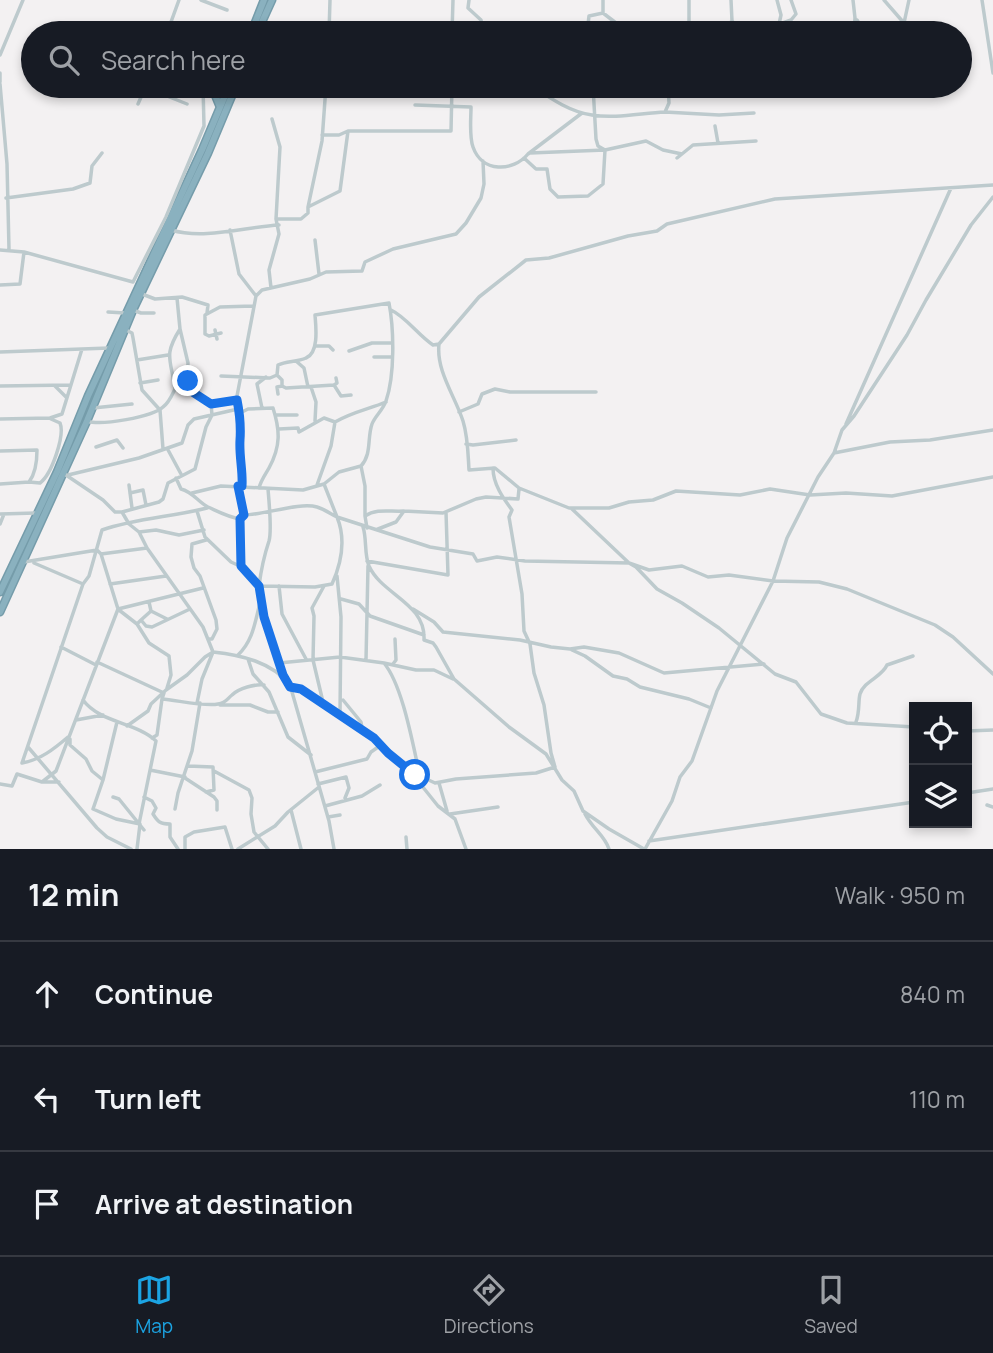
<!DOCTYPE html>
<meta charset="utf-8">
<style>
body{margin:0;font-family:Manrope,sans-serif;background:#20242c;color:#f1f3f6}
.controls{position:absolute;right:21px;bottom:21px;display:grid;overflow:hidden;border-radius:0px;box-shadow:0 4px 10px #0003}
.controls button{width:63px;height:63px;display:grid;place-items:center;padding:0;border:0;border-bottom:2px solid #363941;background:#171b24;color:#f1f3f6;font:35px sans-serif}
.stop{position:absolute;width:21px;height:21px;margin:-16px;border:5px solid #1a73e8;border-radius:50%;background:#fff}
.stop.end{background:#1a73e8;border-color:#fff;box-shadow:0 2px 7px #0008}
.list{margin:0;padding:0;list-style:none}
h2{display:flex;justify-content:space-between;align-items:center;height:91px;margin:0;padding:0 28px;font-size:30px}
h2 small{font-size:23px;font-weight:400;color:#9ea1a6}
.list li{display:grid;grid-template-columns:46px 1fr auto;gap:21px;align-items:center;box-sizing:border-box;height:105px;padding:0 28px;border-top:2px solid #363941}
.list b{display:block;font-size:26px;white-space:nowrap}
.list em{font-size:23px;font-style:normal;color:#9ea1a6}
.icon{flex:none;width:38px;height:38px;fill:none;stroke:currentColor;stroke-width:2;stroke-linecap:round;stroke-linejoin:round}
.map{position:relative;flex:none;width:993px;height:849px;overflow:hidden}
.search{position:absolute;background:#171b24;box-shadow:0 4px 10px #0003;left:21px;right:21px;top:21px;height:77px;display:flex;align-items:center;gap:18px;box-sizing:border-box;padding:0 24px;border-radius:38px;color:#9ea1a6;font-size:26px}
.sheet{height:406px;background:#171b24}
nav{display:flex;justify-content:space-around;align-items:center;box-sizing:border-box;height:98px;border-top:2px solid #363941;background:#171b24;font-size:19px;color:#9ea1a6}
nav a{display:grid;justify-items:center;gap:4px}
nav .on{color:#1ca4e3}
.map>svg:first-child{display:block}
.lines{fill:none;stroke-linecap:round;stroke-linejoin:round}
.highway-casing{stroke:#759caa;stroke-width:9}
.minor{stroke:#bdcacd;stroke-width:3.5}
.highway{stroke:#8ab1bf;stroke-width:6}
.route{stroke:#1a73e8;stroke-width:9}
</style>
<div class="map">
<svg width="993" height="849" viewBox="0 0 993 849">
<rect width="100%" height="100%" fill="#f3f1f2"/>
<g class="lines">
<defs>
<path id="highway" d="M251,33L264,0
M257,33L272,0
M213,90L220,107
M0,592L57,472L88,396L202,150L229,86
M0,612L87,421L133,310L208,153L236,86"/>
</defs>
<!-- highway casing -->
<use href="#highway" class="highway-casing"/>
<!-- minor -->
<path class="minor" d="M201,0L227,10
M469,0L468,8L481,20L483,33
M689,0V33
M731,0L732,21L738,28V33
M777,0L781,15L779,24
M853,0L855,18L854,33
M884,0L904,23L909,0
M982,0L993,73
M603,13V0
M857,20L865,33
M420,23H453
M738,28L754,32L764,30L791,20L796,14L791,0
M167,33L179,0
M329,33L330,0
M452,33L453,0
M587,33L589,16L603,13L620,26L624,33
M719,33L732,21
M0,55L23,0
M0,73V82
M0,84L7,164L9,249
M142,86L187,104
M206,86L225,96
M532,86C550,98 570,112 592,115C614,119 642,113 665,112L669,103L668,86
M551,86L583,90L625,86
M211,87L227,93
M669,93L713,92L756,88L755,86
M138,104L145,88
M415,105L471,107C471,119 469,136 473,147C482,173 513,172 528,154L582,113
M665,112L719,115L754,113
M272,119L280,147L276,219
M715,126L718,143
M322,135H339L348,131H451L452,86
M530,153L605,150L646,141L663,150L682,154
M524,158L536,169H547L550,189L558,197L588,196L603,184L605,150L598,146L596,139L593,86
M677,158L693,145L756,141
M6,198L73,189L90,183L92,166L102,153
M308,207L322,141L326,86
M171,230C204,240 245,227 279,225
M230,230L239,274L256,296
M315,240L319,274
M0,250L24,252L133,282
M133,282L166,217L204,126L203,86
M0,285L20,284L24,252
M271,288L269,270L279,234L276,219H301L308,213V207L340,191L348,131
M142,294L155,299L182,297L208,305L207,313
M133,310L141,313H154
M391,310C406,317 418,335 433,345L439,344C436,371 455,396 463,421C468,437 468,454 469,470L495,468L519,488L569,508H609L629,502L653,500L676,491L740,495L770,489L810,495L846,493L892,496L993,477
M108,312L125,313
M180,329L188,363L187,377L191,391L211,404L237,400
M126,330L132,333L133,338L142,390L160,410L163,449
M215,330L217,339
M221,333L209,336L205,334V315L220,307L253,306
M439,344L479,297L526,260L549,258L628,236L657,231L667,224L775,199L993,185
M315,346H329L333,350
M349,351L372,343H392
M0,352L109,348
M374,357H391
M137,360L168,355
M296,361L304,368L308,387
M221,376L270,378L277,375
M174,379L187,377
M140,383L158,380
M334,385L337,383L336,378
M0,386L70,385
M55,386L66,397
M311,387L316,402L315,421
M278,394L277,387L282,386
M93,408L132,404
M262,408L257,384L266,377
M459,412L478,404L482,394L495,389L510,392H596
M240,413L248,409L273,408C280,430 281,446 269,468C265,475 261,480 259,488
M275,415H297
M0,419L50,418L62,414L82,349
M87,421C101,426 152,417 163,407C169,403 172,395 175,389C171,359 163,356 180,329L177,298
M846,424L951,188
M279,429L298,428L299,432L324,418L335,422
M466,444L473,445L516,440
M96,447L117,440L123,448
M167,448L181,474
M0,451L37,450C37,460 36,473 29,482L0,484
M834,453L890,442L930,440L993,430
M361,466L365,486V516
M63,473L103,500L115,512H122L129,524L139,532L147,548L203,627L213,652C241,655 272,662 290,685L329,821L334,849
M68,475L139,458L182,443L188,425L194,419L238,409
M176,478L181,489C193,492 198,502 208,507C219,512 228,517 240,519L244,515C264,515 299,502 317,507C324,509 331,514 337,517C346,539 341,564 332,584L315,587L259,586C261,570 264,556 269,541C272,531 269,501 268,489
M29,482L40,483C52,474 65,435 60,423L51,419
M324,484L337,517L430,547L473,554L477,561L497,557L525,561L629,563L649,570L682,566L708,577L729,575L773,581L819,582L847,589L935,625L953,637L993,674
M129,485L132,508
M317,485L331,446L335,422C352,412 369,409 386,402
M242,486L243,468L240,440L242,418L237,396L256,296L262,290L310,279L326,272L362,271L365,262L393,249L456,234L466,223L481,198L484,184L483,161
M238,487L244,515
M130,493L143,490L146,505
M192,493L221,486L303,490L324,484L339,472L361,466C372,454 367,438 372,424C375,416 383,410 386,401C395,375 394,329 389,303L315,315C316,327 319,353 306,358C297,362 286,361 278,365L277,375L282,380V386L286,388L334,385L341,396L351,395
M572,509L629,563L636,567L657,589L682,603L719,628L775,674L796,682L821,714L847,723L914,727
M197,511L205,537L231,562L242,567L259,586L264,617L284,677
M122,512L159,502L163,499L168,483L195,469L206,427L212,415L211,404
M0,514L36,513
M240,519L241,566
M0,524L4,514
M363,527C367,539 364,554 369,566C382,595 426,603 424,640L433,643L436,647L454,679L509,727L546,754L562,780L574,791L583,811L609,829L644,849
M367,528L365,516C377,508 390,512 404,511
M378,529L396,522L404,511L443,513L476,499L486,497L518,499L519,489
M139,532L156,530L179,535L204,530
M206,540L192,544L191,557L194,568L200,576L216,620L217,629L212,639H209
M101,554L147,548
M367,561L448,575L446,512
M24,562L97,550
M34,563L83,584
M337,576L341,617L340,714
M110,584L166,576
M279,586L282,614L306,659
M341,599L359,604L370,616L424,635
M118,609L203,588
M413,609L434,622L443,632L520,640L551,647L570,649L584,647L619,653L664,673L764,664
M119,610L137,624L149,643L169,656L171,675L167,688
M151,611L167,619
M141,620L151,611L149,602
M137,624L141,620L146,626L152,627L190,609
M61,647L96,665
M572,650L585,656L613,676L627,679L640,687L689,699L711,708
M238,655C253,641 255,622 260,603
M248,659L253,674L269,692L288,737L311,755
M366,660L368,566
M97,662L164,693L162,699C176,700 206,707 218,704C226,703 227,699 232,695C239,688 255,684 264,685
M279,663L340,657L384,663C403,686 413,746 420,776
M384,663L416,670H434L453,679
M393,664L396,660L395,639
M290,686L301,689L375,738L392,757L410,771L438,806L455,819L466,849
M83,700C100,723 136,722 156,741L139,824
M343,700L361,722L362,728
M323,702L313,660L314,616L312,608L324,586
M220,705H250L268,712H278
M76,720L103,715
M117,722L103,780L93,809L116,819L140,824L137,849
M856,722C860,711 858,702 860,694C864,681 882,677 887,665L913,656
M127,726L148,711L151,704L166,690L187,675L205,657L213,652L202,679L197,703
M967,731L993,730
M152,738L157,735L162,699
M70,739V745L86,759L92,771L103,780
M28,747L97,828L107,837L131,849
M22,763L83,584L89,576L102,530C136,518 172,517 207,508
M22,763C40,760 54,749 68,737
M188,766L213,767L214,790L206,792
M150,770L185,777
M214,771L249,790L252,798L251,814L254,832L268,849
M315,772L367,759L371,752L381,745
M420,776L435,783L456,779L536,773L555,767L551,753L544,705L534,673L530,644L524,631L522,594L509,517L512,510C503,498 493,484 493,468
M185,778L214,797L217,801V810
M42,782L56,771L118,609L101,554L97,550
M439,783L447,811
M0,784L12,786L17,774L42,782H59
M318,784L346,777L349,788L345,798
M967,793L993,789
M113,797L119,799L144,830
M144,797L152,801L156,808L153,814C158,822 160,824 170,824V837L178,849
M987,805L993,807
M325,806L362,796L380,785
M175,809L178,793L192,751L200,703
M291,810L301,849
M450,814L498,807
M585,814C592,828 605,836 609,849
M328,817L340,815
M406,837L407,849
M649,841L914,802
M185,849V837L194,832L225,827L232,849
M238,849L275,826L288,812L319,787
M645,849L672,801L680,777L692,761L717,691L773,581L787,538L818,477L834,453L842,430L854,416L907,335L926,300L971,225L993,197"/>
<!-- highway -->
<use href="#highway" class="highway"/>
</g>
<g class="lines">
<!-- route -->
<path class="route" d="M188,381L191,391L211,404L237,400C240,415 241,426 240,440C239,456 243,471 242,486H238L244,515L240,519L241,566L259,586L264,617L283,675L290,687L301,689L374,738L388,753L415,775"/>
</g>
</svg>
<div class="controls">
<button><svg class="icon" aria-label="locate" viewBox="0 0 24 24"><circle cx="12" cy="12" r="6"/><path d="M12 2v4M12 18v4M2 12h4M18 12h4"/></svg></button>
<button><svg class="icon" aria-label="layers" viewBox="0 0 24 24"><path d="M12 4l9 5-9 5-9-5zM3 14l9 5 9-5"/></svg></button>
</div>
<div class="stop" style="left:415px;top:775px"></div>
<div class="stop end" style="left:188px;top:381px"></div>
<div class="search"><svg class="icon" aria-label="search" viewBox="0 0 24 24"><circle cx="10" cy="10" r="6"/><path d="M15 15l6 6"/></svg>Search here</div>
</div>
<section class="sheet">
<h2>12 min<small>Walk · 950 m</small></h2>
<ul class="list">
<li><svg class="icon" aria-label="ahead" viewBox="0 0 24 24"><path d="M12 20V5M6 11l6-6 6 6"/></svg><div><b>Continue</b></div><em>840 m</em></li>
<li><svg class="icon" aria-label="left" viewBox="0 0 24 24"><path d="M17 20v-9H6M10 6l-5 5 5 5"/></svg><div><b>Turn left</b></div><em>110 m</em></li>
<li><svg class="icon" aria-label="arrive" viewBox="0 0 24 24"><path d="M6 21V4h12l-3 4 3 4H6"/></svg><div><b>Arrive at destination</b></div></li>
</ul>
</section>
<nav>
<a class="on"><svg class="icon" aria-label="map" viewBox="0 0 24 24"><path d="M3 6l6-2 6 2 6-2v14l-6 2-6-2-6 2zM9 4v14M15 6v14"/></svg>Map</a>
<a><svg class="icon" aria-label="directions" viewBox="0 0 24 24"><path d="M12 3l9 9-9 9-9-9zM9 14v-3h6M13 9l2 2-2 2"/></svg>Directions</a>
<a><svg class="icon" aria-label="saved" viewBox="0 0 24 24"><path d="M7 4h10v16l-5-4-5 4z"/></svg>Saved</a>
</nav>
